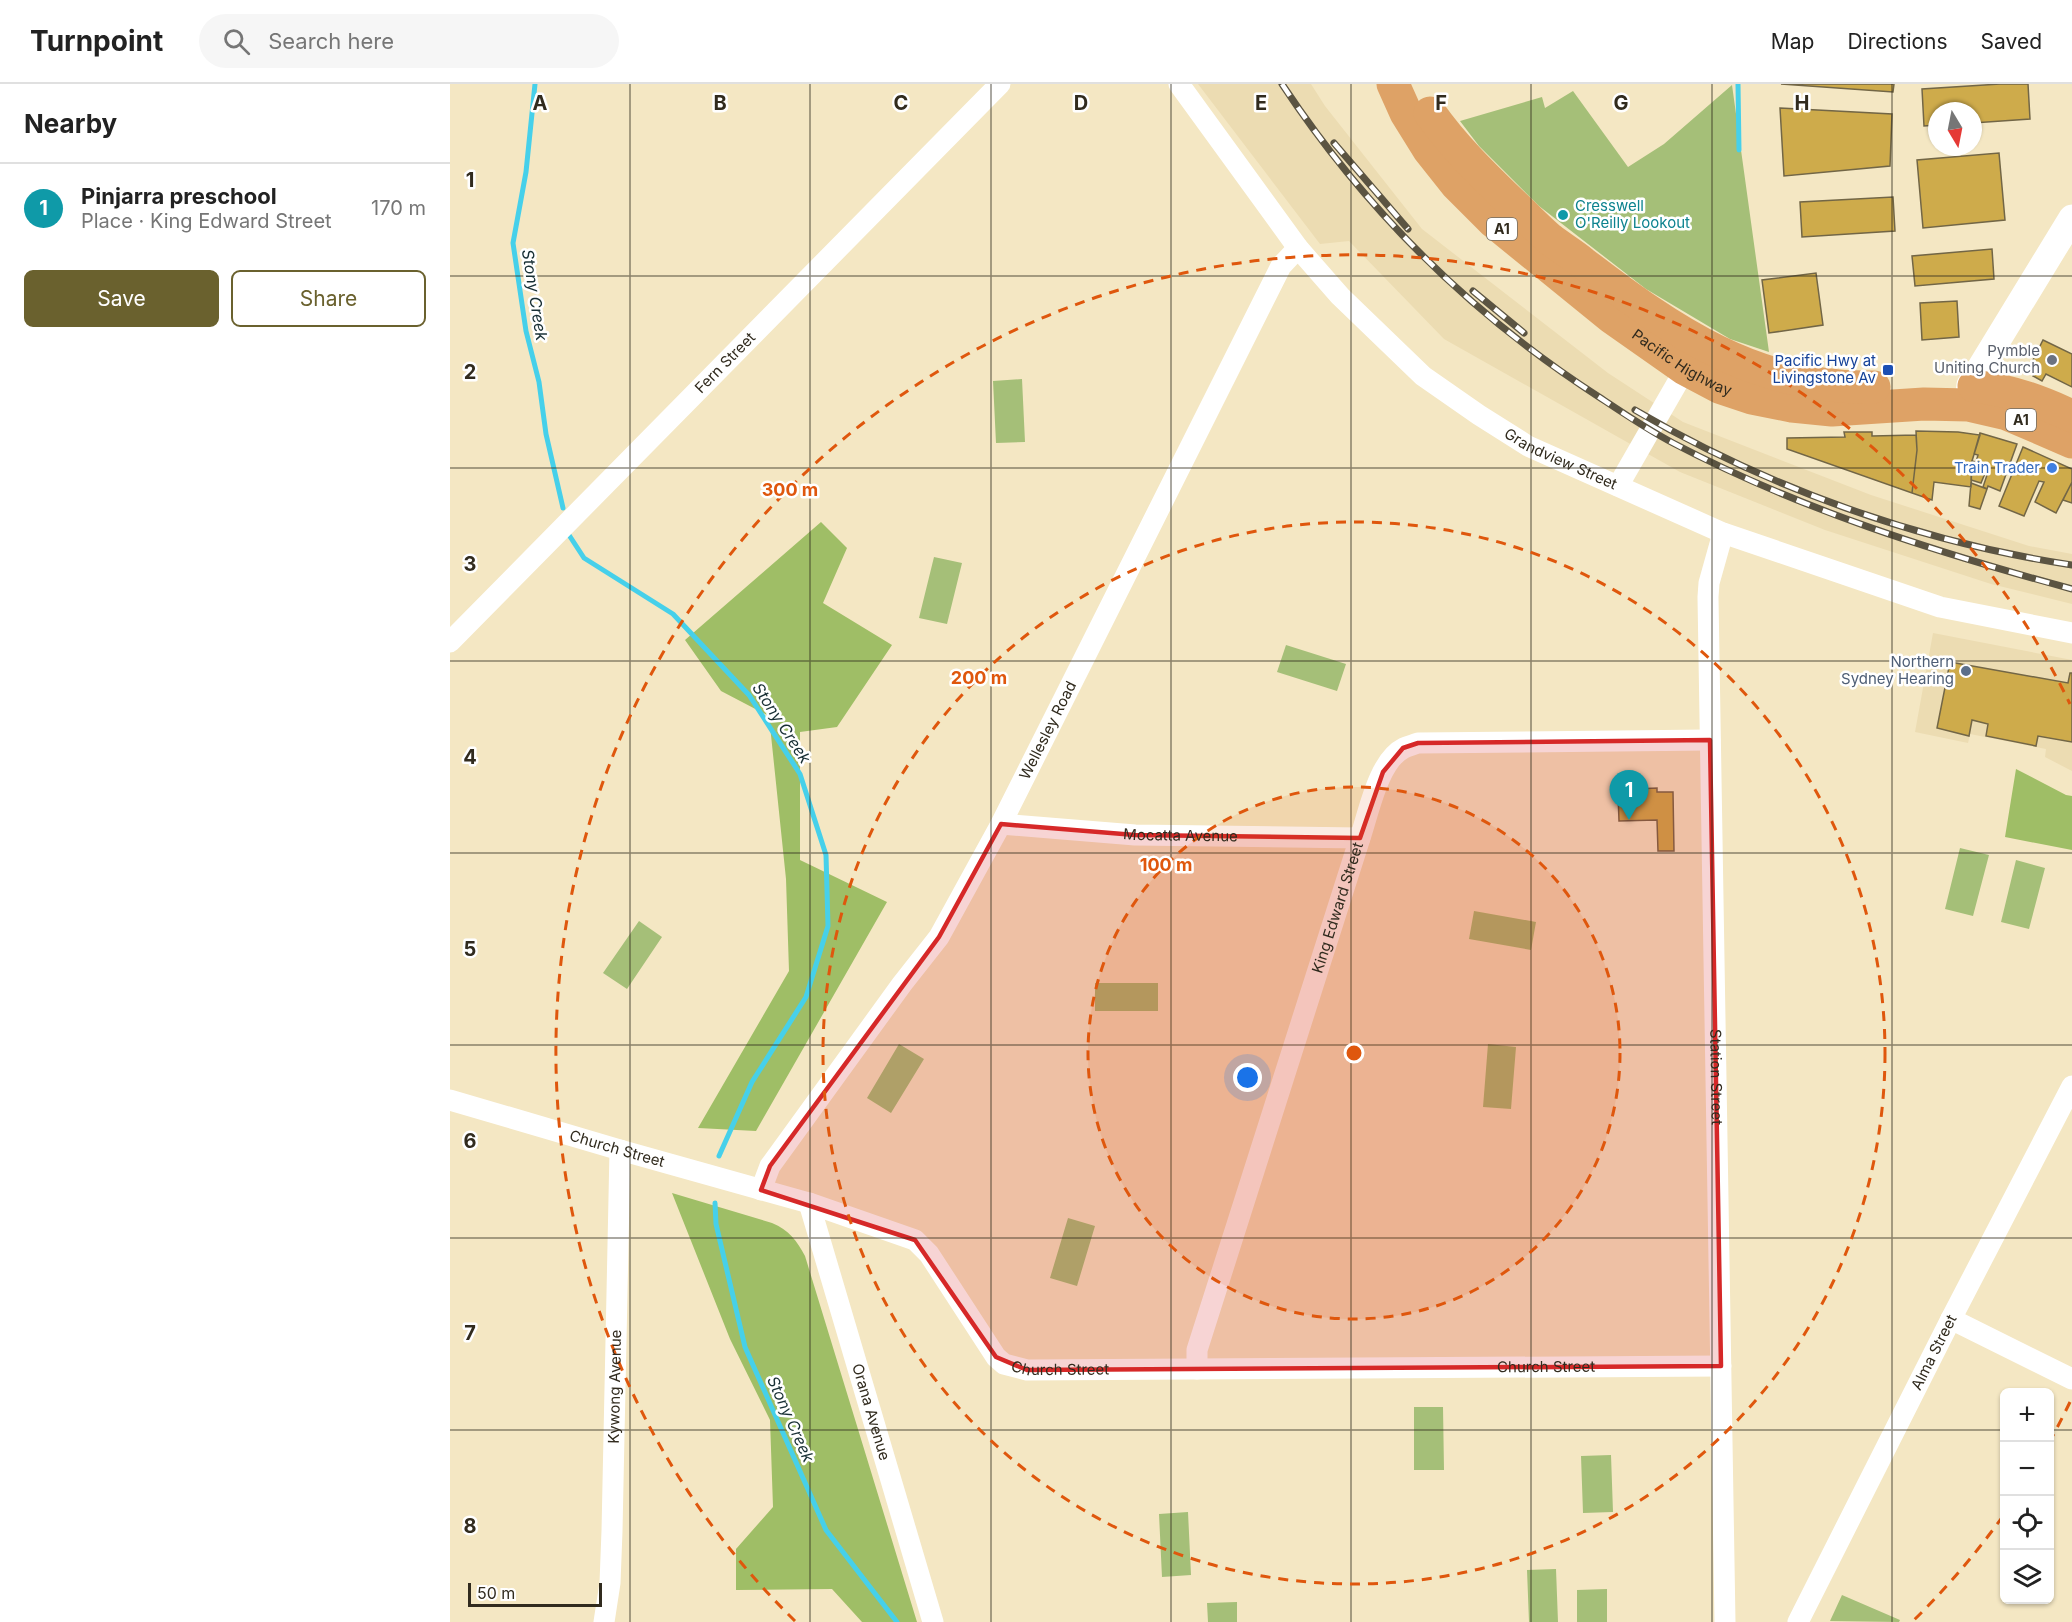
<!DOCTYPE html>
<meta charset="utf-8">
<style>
body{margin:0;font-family:Inter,sans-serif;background:#f6f6f6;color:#222}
.controls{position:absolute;right:18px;bottom:18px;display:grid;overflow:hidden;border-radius:9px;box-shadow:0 2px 4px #0004}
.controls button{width:54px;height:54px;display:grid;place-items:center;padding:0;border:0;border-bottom:2px solid #e0e0e0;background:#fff;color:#222;font:30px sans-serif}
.compass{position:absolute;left:1478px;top:18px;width:54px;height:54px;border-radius:50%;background:#fff;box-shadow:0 2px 4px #0004;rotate:170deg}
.scale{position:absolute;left:18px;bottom:15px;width:134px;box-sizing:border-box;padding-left:6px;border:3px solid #312b1e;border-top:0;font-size:16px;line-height:21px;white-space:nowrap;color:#312b1e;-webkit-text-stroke:4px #fff;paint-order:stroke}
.you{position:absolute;left:798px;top:994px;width:21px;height:21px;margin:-15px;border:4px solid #fff;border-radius:50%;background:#1a73e8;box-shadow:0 0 0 9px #1a73e833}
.badge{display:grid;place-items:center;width:39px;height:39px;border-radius:50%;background:#6a612e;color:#fff;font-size:20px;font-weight:700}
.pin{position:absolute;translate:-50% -50px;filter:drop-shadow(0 2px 3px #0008)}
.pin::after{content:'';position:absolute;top:32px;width:21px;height:18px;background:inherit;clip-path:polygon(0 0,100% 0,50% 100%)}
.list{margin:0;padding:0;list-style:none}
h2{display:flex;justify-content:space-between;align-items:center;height:78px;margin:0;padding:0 24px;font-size:26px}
h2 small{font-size:20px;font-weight:400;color:#767676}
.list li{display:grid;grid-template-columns:39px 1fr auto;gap:18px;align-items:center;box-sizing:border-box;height:90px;padding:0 24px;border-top:2px solid #e0e0e0}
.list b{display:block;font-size:22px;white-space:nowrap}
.list p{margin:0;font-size:20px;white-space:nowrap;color:#767676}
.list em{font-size:20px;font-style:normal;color:#767676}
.actions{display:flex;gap:12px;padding:18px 24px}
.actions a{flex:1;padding:14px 0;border:2px solid #6a612e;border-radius:9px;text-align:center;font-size:21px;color:#6a612e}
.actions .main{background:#6a612e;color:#fff}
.icon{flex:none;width:33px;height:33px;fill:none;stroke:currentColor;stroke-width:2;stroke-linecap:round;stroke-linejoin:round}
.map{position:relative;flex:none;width:1622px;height:1538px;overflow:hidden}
header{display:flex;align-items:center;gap:36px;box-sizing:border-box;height:84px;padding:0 30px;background:#fff;border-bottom:2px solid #e0e0e0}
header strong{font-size:28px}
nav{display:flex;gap:33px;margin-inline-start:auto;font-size:21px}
.search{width:420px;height:54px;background:#f6f6f6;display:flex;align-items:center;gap:15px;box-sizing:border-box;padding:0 21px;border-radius:33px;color:#767676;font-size:22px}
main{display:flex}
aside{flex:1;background:#fff}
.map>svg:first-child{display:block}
.built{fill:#ecdcb2}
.green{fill:#a5bf78}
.forest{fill:#9fbe66}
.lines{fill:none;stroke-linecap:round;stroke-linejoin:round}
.stream{stroke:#46d0ea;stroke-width:5}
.building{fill:#ceab4b;stroke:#726646;stroke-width:1.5}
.minor{stroke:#fff;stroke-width:21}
.tertiary{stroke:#fff;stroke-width:27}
.trunk{stroke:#dea266;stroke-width:33}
.rail-casing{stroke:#5b5442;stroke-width:7}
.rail{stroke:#fff;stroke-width:4.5;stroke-dasharray:14;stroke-linecap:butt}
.marked{fill:#d62828;fill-opacity:0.2;stroke:#d62828;stroke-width:4.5;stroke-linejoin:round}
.grid{fill:none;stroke:#312b1e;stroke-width:1.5;stroke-opacity:0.55}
.ring{fill:none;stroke:#df570d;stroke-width:3;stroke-dasharray:10 8}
.culture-dot{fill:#0f9aa8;stroke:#fff;stroke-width:2}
.worship-dot{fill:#6b7280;stroke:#fff;stroke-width:2}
.transit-dot{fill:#1a4fb4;stroke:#fff;stroke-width:2}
.shop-dot{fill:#3f7fe0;stroke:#fff;stroke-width:2}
.service-dot{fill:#5c6f8a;stroke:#fff;stroke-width:2}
.labels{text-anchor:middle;stroke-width:5;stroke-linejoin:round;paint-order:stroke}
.shield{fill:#fff;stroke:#6f6b62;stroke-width:1.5}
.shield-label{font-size:14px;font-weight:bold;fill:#312b1e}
.culture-label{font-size:15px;fill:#0d838f;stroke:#fff;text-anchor:start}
.worship-label{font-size:15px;fill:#5b616d;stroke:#fff;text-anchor:end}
.street-label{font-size:15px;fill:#312b1e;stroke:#fff}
.transit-label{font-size:15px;fill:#164399;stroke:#fff;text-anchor:end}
.shop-label{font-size:15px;fill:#366cbe;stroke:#fff;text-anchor:end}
.service-label{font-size:15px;fill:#4e5e75;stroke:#fff;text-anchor:end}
.water-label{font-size:16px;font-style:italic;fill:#182f34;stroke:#fff}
.grid-label{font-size:20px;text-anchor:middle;font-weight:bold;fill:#312b1e;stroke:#fff;stroke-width:5;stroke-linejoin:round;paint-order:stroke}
.centre{fill:#df570d;stroke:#fff;stroke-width:3}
.ring-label{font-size:18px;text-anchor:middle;font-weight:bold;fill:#df570d;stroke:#fff;stroke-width:5;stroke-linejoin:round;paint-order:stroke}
</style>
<header>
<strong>Turnpoint</strong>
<div class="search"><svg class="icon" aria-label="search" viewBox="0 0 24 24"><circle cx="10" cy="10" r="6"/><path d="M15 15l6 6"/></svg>Search here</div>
<nav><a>Map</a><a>Directions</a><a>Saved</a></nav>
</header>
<main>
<aside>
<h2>Nearby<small></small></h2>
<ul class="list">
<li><span class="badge" style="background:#0f9aa8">1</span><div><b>Pinjarra preschool</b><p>Place · King Edward Street</p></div><em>170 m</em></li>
</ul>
<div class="actions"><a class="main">Save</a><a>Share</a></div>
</aside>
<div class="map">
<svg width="1622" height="1538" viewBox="0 0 1622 1538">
<rect width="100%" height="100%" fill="#f4e7c3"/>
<!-- built -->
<path class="built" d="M748,0H861L875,22L972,145L1158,289L1233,338L1421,411L1579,462L1622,470V520L1541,500L1375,446L1230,388L994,255L899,157L870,160Z
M1483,549L1622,576V687L1595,673L1596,665L1520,650L1518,659L1465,648Z"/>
<!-- green -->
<path class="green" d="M1282,1L1319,268L1280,255L1196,205L1089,122L1029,62L1010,37L1092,13L1095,24L1123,7L1178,83L1214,60Z
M572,295L575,358L546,359L543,297Z
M484,473L512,479L497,540L469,534Z
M836,561L896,580L887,607L827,588Z
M1510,764L1539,771L1523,832L1495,825Z
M1566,776L1595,784L1579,845L1551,838Z
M1024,827L1086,838L1081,866L1019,855Z
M189,837L212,853L177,905L153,889Z
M645,899H708V927H645Z
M449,960L474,975L441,1029L417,1014Z
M1038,960L1066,963L1061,1025L1033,1023Z
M618,1134L645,1142L627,1202L600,1194Z
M964,1323H993L994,1386H964Z
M1161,1371L1163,1428L1133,1429L1131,1372Z
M738,1428L741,1491L712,1493L709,1430Z
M1106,1485L1108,1538H1079L1077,1486Z
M1157,1505V1538H1127V1506Z
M1392,1511L1450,1536L1449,1538L1380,1537Z
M787,1518V1538H758L757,1519Z"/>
<!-- forest -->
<path class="forest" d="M371,438L397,464L373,519L442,561L387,643L350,648V776L437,818L306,1047L248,1044L339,887L336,795L319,632L271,607L235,556Z
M1566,685L1616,711L1622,712V766L1555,753Z
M222,1109L322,1139C339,1146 347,1157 355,1172L467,1538H412L382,1505L286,1506V1465L323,1423L320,1336L280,1255Z"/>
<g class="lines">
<!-- stream -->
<path class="stream" d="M85,0L76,88L63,159L76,247L89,298L96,350L113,424
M1288,0L1289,66
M119,451L134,474L223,530L299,611L350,690L376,771L378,842L356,913L302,998L269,1072
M265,1119L266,1140L295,1263L376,1446L447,1538"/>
</g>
<!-- building -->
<path class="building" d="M1331,0H1444L1443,8Z
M1550,0H1578L1580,35L1523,39V27H1487V41L1474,42L1472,5Z
M1330,24L1442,30L1440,82L1334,92Z
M1549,69L1555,136L1473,144L1467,76Z
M1443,113L1445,147L1352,153L1350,118Z
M1542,165L1544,195L1465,202L1462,172Z
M1366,189L1373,241L1319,249L1312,196Z
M1507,217L1509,253L1472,256L1470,219Z
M1593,256L1622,270V303L1596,290L1592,297L1583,292L1587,285L1580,282Z
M1466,347L1508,348L1530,351L1522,377L1521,403L1484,398L1482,416L1462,409L1467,366Z
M1394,348H1422V352L1466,351L1467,366L1462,409L1337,365V354L1395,353Z
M1530,349L1567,360L1550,407L1538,402L1537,405L1533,403L1538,388L1536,387L1531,399L1521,396L1522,377L1526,378L1528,371L1524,370Z
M1573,363L1622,385V398L1606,429L1585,418L1594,398L1589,397L1574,432L1549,422Z
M1622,398V419L1613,416Z
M1521,399L1537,405L1530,425L1519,422Z
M1500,578L1618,599L1620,589H1622V658L1588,652L1586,662L1536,652L1538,640L1522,636L1519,652L1487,644Z
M1207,704V708H1223L1224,767H1208L1207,736L1169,737L1168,709L1185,708V705Z"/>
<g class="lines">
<!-- minor -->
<g class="minor">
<path id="s1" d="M729,0L848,164L890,212L973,292L1029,331L1078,362L1273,449L1490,523L1622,549"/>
<path d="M1168,402L1241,275"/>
<path id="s2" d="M1273,449L1259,499L1258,513L1275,1538"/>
<path id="s3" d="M0,558L550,0"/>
<path id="s4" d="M551,740L685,751L910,754"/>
<path id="s5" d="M0,1016L170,1066L359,1119L465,1156L479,1170L546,1273L554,1280L577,1286L1271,1282"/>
<path id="s6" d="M311,1106L320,1082L452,900L489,853L551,740L831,182L848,164"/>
<path id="s7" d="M359,1119L483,1538"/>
<path d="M1501,1235L1622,1295"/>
<path id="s8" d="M747,1285V1266L910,754C919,728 928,677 954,664C958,662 963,661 968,659L1260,656"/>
<path id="s9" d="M154,1538L160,1499L162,1447L170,1066"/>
<path id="s10" d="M1348,1538L1501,1235L1622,1002"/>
</g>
<!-- tertiary -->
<path class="tertiary" d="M1518,320L1520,301L1622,134"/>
<!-- trunk -->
<g class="trunk">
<path id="s11" d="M943,0L956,29L979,66L1006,100L1044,138L1161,233L1235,285L1269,303L1302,314L1342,322L1382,326L1474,320L1518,321L1557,330L1622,358"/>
<path d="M980,29C1004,63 1033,91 1063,120C1075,131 1087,144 1100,155C1110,163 1122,170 1133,179C1222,247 1306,306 1424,303"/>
<path d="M1524,302C1562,307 1587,316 1622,332"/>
</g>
<defs>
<path id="rail" d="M832,0C916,127 1022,231 1149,313C1173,329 1198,346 1223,359C1349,425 1485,468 1622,505
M884,59L958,145
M1023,207L1074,249
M1185,326C1318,404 1470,458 1622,481"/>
</defs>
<!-- rail casing -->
<use href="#rail" class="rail-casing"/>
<!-- rail -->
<use href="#rail" class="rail"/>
</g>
<!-- marked area -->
<path class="marked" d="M1260,656L1271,1282L577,1286L546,1273L465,1156L311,1106L320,1082L489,853L551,740L685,751L910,754L933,688L953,664L968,659Z"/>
<!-- grid -->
<path class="grid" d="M180,0V1538M360,0V1538M541,0V1538M721,0V1538M901,0V1538M1081,0V1538M1262,0V1538M1442,0V1538M0,192H1622M0,384H1622M0,577H1622M0,769H1622M0,961H1622M0,1154H1622M0,1346H1554M1600,1346H1622"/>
<!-- distance rings -->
<circle cx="904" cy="969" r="266" fill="#df570d" fill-opacity=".12"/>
<g class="ring">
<circle cx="904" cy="969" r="266"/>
<circle cx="904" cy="969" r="531"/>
<path d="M1620 1318A797 797 0 0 1 1601 1355M1553 1432A797 797 0 0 1 1463 1537M345 1537A797 797 0 1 1 1620 620"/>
</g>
<!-- markers -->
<circle class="culture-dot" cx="1113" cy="131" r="6"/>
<circle class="worship-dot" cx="1602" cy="276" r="6"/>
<rect class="transit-dot" x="1432" y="280" width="12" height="12" rx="3"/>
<circle class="shop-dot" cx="1602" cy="384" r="6"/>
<circle class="service-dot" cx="1516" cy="587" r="6"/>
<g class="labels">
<!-- shield labels -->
<g class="shield">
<rect x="1037" y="134" width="30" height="22" rx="4.5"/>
<rect x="1556" y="325" width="30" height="22" rx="4.5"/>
</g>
<g class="shield-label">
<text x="1052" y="150">A1</text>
<text x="1571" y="341">A1</text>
</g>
<!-- culture labels -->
<g class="culture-label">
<text x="1125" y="127">Cresswell<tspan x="1125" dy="17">O'Reilly Lookout</tspan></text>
</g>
<!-- worship labels -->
<g class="worship-label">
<text x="1590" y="272">Pymble<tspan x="1590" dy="17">Uniting Church</tspan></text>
</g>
<!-- street labels -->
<g class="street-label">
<text dy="5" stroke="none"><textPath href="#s11" startOffset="408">Pacific Highway</textPath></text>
<text dy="5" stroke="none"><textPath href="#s3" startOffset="392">Fern Street</textPath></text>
<text dy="5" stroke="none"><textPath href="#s1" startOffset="543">Grandview Street</textPath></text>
<text dy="5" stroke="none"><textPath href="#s6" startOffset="544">Wellesley Road</textPath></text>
<text dy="5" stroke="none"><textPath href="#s4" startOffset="180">Mocatta Avenue</textPath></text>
<text dy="5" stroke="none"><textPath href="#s8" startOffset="483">King Edward Street</textPath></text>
<text dy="5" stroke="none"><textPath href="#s2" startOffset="546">Station Street</textPath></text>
<text dy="5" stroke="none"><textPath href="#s5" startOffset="174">Church Street</textPath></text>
<text dy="5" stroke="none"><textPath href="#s10" startOffset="302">Alma Street</textPath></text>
<text dy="5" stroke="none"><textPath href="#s5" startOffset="696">Church Street</textPath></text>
<text dy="5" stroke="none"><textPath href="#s5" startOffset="1182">Church Street</textPath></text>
<text dy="5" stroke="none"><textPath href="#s9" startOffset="236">Kywong Avenue</textPath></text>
<text dy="5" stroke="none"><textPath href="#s7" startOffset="218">Orana Avenue</textPath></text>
</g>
<!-- transit labels -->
<g class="transit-label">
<text x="1426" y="282">Pacific Hwy at<tspan x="1426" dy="17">Livingstone Av</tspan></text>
</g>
<!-- shop labels -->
<g class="shop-label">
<text x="1590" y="389">Train Trader</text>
</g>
<!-- service labels -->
<g class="service-label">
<text x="1504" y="583">Northern<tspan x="1504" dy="17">Sydney Hearing</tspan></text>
</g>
<!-- water labels -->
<g class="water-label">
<text transform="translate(85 211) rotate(81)" y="6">Stony Creek</text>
<text transform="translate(332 639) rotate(57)" y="6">Stony Creek</text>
<text transform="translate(341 1335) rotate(66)" y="6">Stony Creek</text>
</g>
</g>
<g class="grid-label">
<text x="90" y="26">A</text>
<text x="270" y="26">B</text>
<text x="451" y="26">C</text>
<text x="631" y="26">D</text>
<text x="811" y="26">E</text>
<text x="991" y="26">F</text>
<text x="1171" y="26">G</text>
<text x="1352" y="26">H</text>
<text x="20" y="103">1</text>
<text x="20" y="295">2</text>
<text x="20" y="487">3</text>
<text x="20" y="680">4</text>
<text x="20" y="872">5</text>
<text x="20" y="1064">6</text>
<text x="20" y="1256">7</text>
<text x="20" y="1449">8</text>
</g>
<circle cx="904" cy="969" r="9" class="centre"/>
<g class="ring-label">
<text x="340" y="412">300 m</text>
<text x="529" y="600">200 m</text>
<text x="716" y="787">100 m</text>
</g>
</svg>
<div class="controls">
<button>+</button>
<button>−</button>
<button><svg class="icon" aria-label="locate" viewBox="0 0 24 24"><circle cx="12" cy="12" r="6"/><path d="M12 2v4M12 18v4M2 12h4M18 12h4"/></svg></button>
<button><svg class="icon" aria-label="layers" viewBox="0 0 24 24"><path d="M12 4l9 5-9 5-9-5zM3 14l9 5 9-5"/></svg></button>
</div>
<svg class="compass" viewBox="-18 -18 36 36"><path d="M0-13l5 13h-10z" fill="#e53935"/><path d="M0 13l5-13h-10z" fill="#767676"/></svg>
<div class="scale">50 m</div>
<div class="you"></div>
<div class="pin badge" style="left:1179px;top:736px;background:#0f9aa8">1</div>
</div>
</main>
